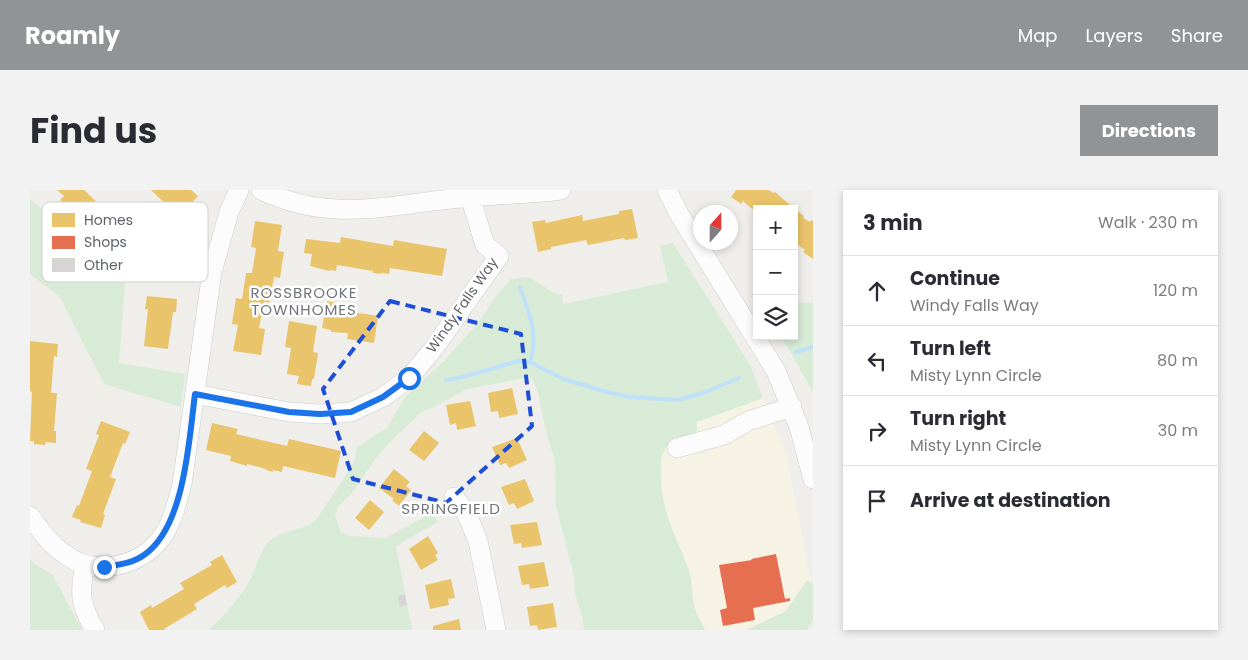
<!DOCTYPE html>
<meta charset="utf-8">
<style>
body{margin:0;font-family:Poppins,sans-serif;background:#f2f2f3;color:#2b2b33}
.controls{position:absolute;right:15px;top:15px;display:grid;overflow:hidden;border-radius:0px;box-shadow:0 2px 8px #0003}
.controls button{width:45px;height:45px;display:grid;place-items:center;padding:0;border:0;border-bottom:1px solid #e1e1e2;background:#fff;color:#2b2b33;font:25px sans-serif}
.compass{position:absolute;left:663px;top:15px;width:45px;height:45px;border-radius:50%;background:#fff;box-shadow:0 2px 8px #0003;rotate:21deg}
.stop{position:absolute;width:15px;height:15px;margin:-11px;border:4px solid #1a73e8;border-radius:50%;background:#fff}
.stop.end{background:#1a73e8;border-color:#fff;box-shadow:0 1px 5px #0008}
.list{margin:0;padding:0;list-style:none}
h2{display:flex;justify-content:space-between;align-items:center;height:65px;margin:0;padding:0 20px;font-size:21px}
h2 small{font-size:16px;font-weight:400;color:#7c7c81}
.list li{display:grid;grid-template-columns:32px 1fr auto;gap:15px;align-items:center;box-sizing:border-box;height:70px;padding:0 20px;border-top:1px solid #e1e1e2}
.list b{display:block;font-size:19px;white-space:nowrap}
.list p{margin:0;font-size:16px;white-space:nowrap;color:#7c7c81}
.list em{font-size:16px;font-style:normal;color:#7c7c81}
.icon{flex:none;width:28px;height:28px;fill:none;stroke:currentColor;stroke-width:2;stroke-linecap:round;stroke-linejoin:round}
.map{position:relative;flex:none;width:783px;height:440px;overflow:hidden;border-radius:0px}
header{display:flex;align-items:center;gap:30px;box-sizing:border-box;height:70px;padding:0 25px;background:#919496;color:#fff}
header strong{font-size:24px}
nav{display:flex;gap:28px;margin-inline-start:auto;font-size:18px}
.intro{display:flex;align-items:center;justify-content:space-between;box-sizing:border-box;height:120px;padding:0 30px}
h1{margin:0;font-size:35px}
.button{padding:12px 22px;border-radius:0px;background:#919496;color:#fff;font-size:18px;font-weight:700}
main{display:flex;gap:30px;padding:0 30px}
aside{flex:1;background:#fff;border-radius:0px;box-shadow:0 2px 8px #0003}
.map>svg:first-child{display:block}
.commercial{fill:#f7f3e4}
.green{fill:#d8ebd6}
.homes{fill:#e9c46a}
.shops{fill:#e76f51}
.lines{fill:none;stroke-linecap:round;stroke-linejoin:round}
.stream{stroke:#bfe0f9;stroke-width:4}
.building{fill:#d6d5d3}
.minor-casing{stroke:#cbcccc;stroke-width:20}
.minor{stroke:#fdfcfc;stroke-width:19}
.route{stroke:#1a73e8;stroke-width:6}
.marked{fill:none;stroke:#1d4ed8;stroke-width:4;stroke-dasharray:10 6;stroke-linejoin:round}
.labels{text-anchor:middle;stroke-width:5;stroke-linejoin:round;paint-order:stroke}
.street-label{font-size:14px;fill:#5f6368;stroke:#fff}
.neighbourhood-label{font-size:15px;letter-spacing:1px;fill:#70757a;stroke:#fff}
.key{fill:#fff;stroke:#cfd0d2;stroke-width:1}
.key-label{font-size:14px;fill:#5f6368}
</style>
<header>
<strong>Roamly</strong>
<nav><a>Map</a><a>Layers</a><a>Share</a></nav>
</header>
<div class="intro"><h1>Find us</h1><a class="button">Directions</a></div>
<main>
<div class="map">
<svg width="783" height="440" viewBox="0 0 783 440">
<rect width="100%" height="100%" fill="#efeeea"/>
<!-- commercial -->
<path class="commercial" d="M733,208L757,268L781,393L778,390L756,421L740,430L716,440H675L664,418L663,400L659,383L636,325L631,300L632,265L636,257L667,232Z"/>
<!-- green -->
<path class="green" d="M0,9L69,69L96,82L89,173L155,184L151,217L74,194L30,107L0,84Z
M643,53L720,175L733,208L667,232V241C656,249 639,249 633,263C630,268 631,276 631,282C630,322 647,346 659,381C663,394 661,409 665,419C667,426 672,433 675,440H554L553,430L545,404L544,386L526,316L525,271L517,245L507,198L501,187L437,199L402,218L393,221L367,245L349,264L321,304L308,317L305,325L311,342L319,346L356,348L401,323L408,332L366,356L382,440H179C195,424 212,406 222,386C227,375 228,366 236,355C247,341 269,341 284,332C288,328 320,279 324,272C326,267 326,261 327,257L357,238L375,207L414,171L449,132L469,102L481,89L499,87L524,103L532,105L533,114L638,92L630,56Z
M764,112L783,113V202L751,146H764Z
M0,369L6,375L22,384L52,440H0Z
M777,390L783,394V430L777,440H716L756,421Z"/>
<!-- homes -->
<path class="homes" d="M27,0H54L73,18L75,15L85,25L65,47L55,37L57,36L30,10L34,6Z
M121,0H161L168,6L147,29L138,20L140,18Z
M706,0H739L743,3L745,2L760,15L758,17L761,19H727V23L714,12V10L711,14L701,7Z
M602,19L608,48L595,50L594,48L558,55L556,50L521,57V59L508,62L502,32L515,30L516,33L552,25L553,31L589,24V21Z
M764,21L766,23L767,21L774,26L773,28L780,32L781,30L783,31V69L773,62L775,60L767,54L768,52L764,53Z
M225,31L252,35L248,61L254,62L250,88L244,87L239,113L234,112L229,138L235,139L231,165L203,161L208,135L202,134L206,108L212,109L216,83H222L226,58L221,57Z
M311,47L363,56L364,50L417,59L412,86L360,78L359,84L351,83L350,84L343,83V81L307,75L306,81L300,80L299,81L280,76L282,64L274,63L276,49L310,53Z
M117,106L147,109L146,122H143L138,159L114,156L118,119H115Z
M297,111L323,116L322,122L348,126L344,153L317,149L318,143L301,142V140L292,138Z
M259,131L287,136L283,162L288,163L284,189H282L281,196L267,194L269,186L257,184L261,158L255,157Z
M0,151L28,154L27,167L24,166L21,203H27L24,241H26V253L16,252L15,255L4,254V251H0L2,202L0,201Z
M482,198L488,224L469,228L468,221L461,222L458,203Z
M440,211L446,236L427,240L426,233L420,235L416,215Z
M71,231L100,242L95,254L93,253L80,287L86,289L73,324L75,325L71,338L50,332L51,330L42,327L47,315L49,316L62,281L56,279L69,245L66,244Z
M182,233L208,239L206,244L257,256L259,249L311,261L305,288L253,276L252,282L243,280V282L236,280V279L217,274V276L200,271L201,266L176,260Z
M394,241L409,253L394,271L379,260Z
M487,248L497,270L479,278L476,273L470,275L462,257Z
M364,279L380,292L376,296L381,300L369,316L362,310L364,309L349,298Z
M495,289L504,311L487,319L484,313L479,315L471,297Z
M340,310L354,322L339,340L325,328Z
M507,332L512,355L492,358L491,353L484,354L480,335Z
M398,346L408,363L405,365L408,370L391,380L379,359Z
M192,365L207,392L197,398L195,395L164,414L167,419L134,439L135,440H119L110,422L121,415L122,418L154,399L150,393L182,375L180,372Z
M514,372L519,396L500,399L499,394L492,395L488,376Z
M421,389L425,408L418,409L419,415L400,419L395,395Z
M523,413L527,437L508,440L507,435L500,436L497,417Z
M429,429L431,440H403V436Z"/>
<!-- shops -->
<path class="shops" d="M746,364L755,409L760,408V411L723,418L725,430L693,436L690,420L697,418L689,375L722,370L721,369Z"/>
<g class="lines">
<!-- stream -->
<path class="stream" d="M490,97C499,122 509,146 500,172
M766,162L783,157
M416,190L433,187L488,171L500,172L533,189L581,203L601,207L648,210L673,203L709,188"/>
</g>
<!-- building -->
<path class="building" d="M375,405L377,415L370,417L368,406Z"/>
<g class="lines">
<defs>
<path id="minor" d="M231,0C303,35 365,13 440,7C470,4 501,4 531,0
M637,0L649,24L746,181L769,237L783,289
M165,204L259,222L290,224L321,222L353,207L379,188L404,158L469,66L455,55L438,0
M647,258L694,245L718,231L762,217
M424,307L436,322L448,351L466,440
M0,326C10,340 19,353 33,363C63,387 109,378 131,348C143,333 147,312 152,294L182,82L199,22L209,0
M55,375C49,403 50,415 65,440"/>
</defs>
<!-- minor casing -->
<use href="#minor" class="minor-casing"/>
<!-- minor -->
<use href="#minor" class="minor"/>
</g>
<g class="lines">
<!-- route -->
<path class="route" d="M74,377C88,375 103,373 114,365C155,337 159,249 165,204L259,222L290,224L321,222L353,207L379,188"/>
</g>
<!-- marked area -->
<path class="marked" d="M360,111L491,144L502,236L416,313L323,289L293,199Z"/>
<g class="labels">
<!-- street labels -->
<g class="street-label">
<text transform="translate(432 115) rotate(-55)" y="5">Windy Falls Way</text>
</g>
<!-- neighbourhood labels -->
<g class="neighbourhood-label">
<text x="274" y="108">ROSSBROOKE<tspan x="274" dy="17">TOWNHOMES</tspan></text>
<text x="421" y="324">SPRINGFIELD</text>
</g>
</g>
<!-- legend -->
<rect x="12" y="12" width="166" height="80" rx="8" class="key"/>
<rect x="22" y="23" width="23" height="14" fill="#e9c46a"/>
<rect x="22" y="46" width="23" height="13" fill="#e76f51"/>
<rect x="22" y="68" width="23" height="14" fill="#d6d5d3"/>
<g class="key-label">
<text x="54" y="35">Homes</text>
<text x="54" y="57">Shops</text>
<text x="54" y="80">Other</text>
</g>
</svg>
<div class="controls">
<button>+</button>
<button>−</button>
<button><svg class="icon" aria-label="layers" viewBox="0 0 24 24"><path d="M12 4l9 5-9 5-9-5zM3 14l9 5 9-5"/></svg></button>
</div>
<svg class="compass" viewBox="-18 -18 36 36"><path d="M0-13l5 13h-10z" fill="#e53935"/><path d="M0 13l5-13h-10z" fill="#7c7c81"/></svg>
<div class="stop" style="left:379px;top:188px"></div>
<div class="stop end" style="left:74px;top:377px"></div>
</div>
<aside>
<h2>3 min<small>Walk · 230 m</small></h2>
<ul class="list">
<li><svg class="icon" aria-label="ahead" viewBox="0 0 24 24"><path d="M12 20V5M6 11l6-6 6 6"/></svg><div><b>Continue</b><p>Windy Falls Way</p></div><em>120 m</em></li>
<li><svg class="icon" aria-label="left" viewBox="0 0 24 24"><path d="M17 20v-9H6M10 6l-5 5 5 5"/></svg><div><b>Turn left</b><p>Misty Lynn Circle</p></div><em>80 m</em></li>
<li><svg class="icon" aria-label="right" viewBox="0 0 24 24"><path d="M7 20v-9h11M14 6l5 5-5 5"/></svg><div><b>Turn right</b><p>Misty Lynn Circle</p></div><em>30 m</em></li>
<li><svg class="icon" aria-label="arrive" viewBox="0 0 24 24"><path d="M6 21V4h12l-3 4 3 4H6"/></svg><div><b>Arrive at destination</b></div></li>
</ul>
</aside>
</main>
